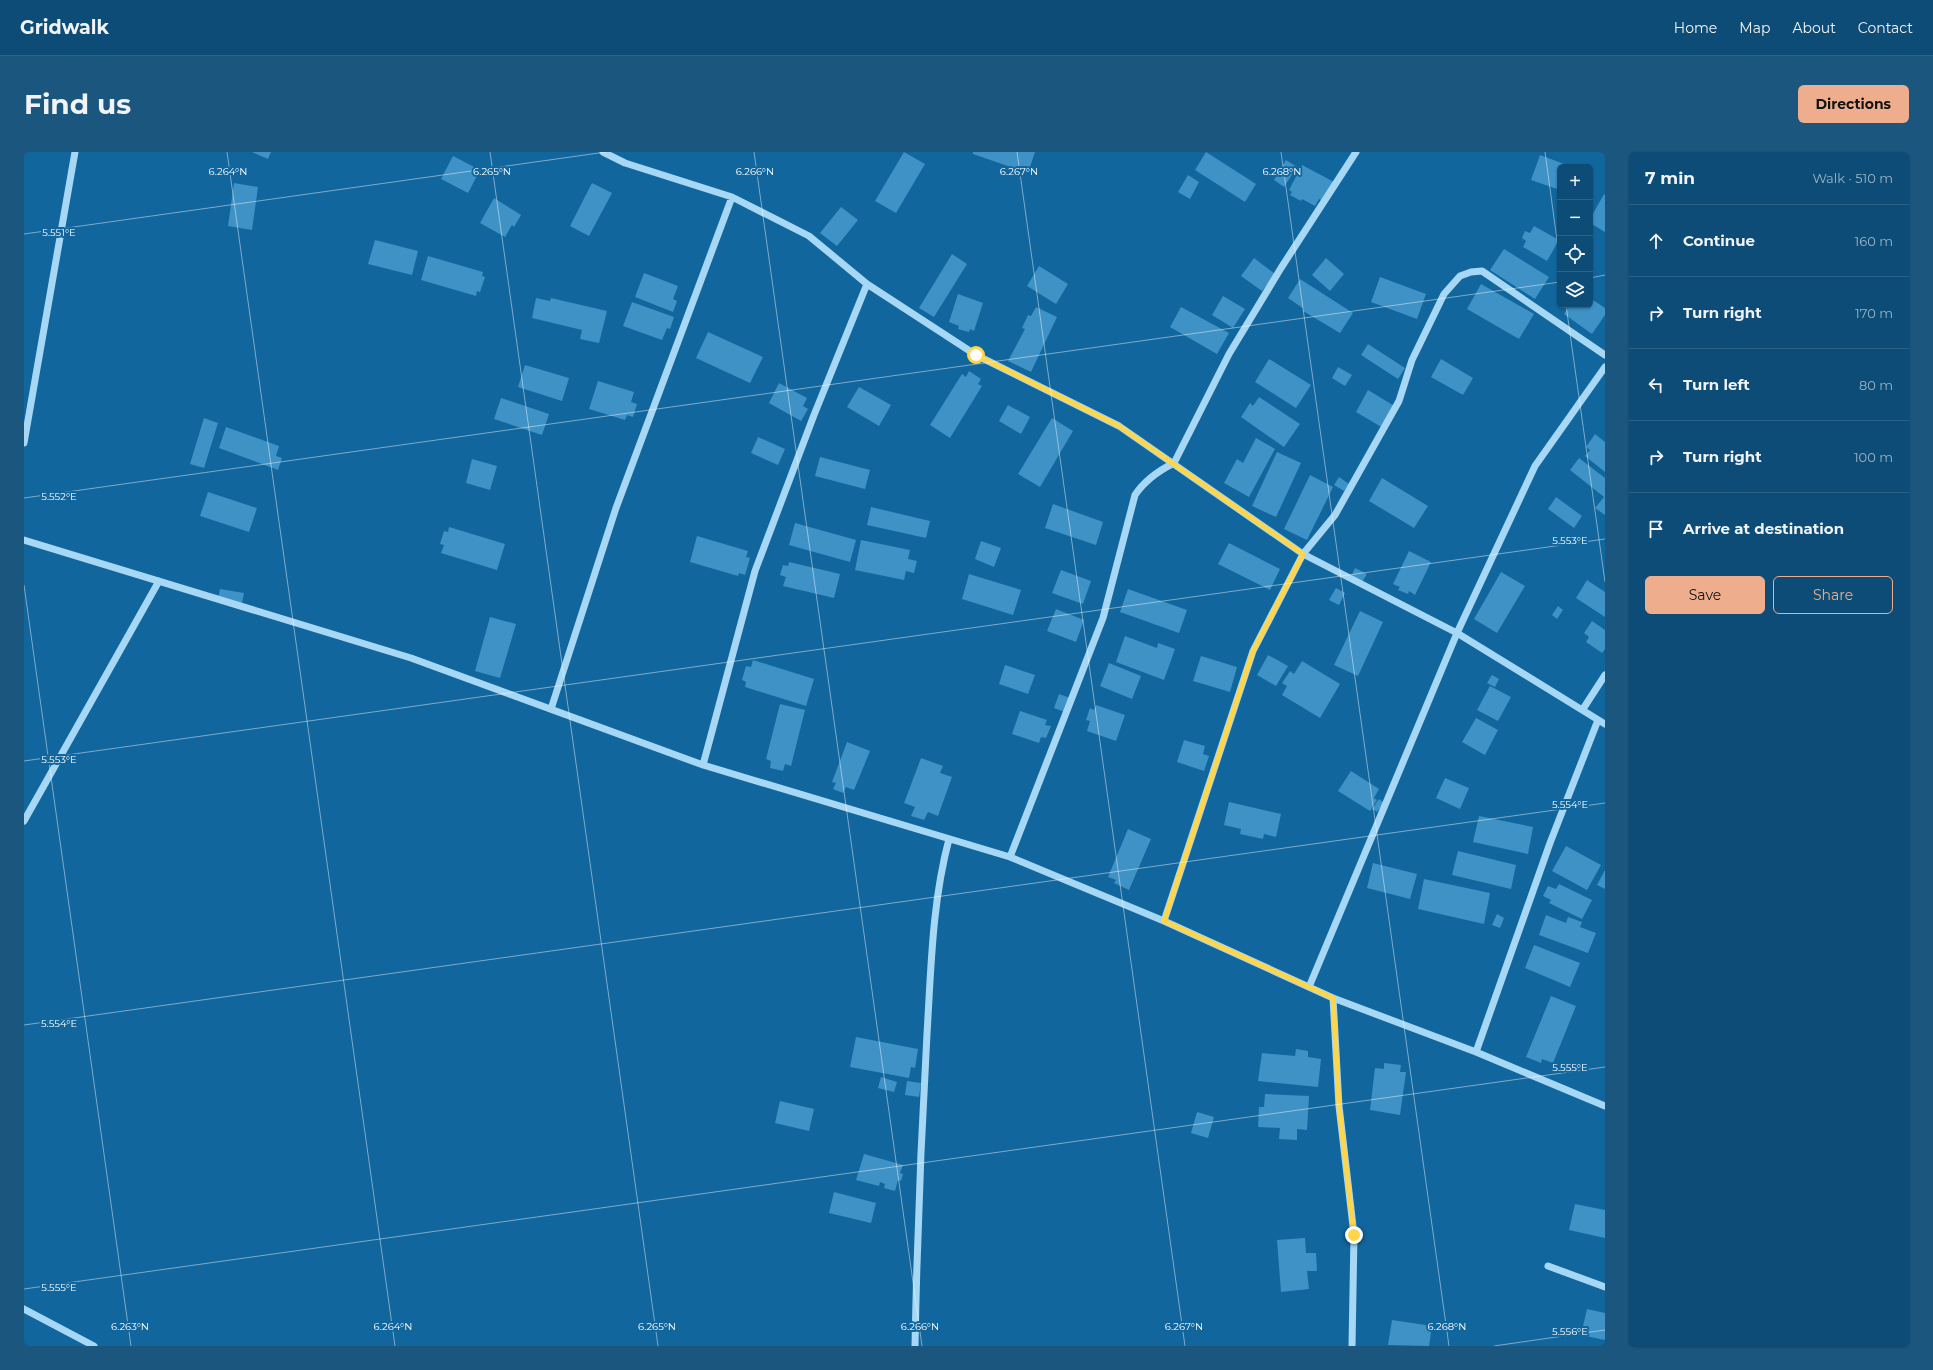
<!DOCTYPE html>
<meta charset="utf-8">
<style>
body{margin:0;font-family:Montserrat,sans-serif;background:#1b567e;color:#f1f3f6}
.controls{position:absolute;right:12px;top:12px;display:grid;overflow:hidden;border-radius:6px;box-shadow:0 1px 3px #0004}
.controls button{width:36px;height:36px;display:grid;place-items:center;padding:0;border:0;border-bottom:1px solid #2d6388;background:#0d4c76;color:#f1f3f6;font:20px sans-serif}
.stop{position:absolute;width:12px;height:12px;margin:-9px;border:3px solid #ffd54a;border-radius:50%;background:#fff}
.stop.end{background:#ffd54a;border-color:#fff;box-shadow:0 1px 4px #0008}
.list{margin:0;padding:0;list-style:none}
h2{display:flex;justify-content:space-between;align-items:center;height:52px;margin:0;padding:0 16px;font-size:17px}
h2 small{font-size:13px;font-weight:400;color:#9ab4c5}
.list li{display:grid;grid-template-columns:26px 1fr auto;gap:12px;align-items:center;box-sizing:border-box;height:72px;padding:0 16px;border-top:1px solid #2d6388}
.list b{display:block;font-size:15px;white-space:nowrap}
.list em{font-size:13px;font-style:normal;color:#9ab4c5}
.actions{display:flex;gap:8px;padding:12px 16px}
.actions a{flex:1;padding:9px 0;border:1px solid #eead8d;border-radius:6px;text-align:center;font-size:14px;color:#eead8d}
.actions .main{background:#eead8d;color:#111}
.icon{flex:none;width:22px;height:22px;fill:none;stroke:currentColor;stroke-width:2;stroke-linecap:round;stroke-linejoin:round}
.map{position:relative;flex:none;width:1581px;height:1194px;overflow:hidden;border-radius:6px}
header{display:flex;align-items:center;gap:24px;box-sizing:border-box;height:56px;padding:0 20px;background:#0d4c76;border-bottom:1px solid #2d6388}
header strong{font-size:19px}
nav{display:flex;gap:22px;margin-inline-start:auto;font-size:14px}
.intro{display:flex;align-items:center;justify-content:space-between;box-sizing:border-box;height:96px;padding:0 24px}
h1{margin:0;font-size:28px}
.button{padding:10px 18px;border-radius:6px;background:#eead8d;color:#111;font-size:14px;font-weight:700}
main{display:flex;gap:24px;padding:0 24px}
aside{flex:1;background:#0d4c76;border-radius:6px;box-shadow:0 1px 3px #0004}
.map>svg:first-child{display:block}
.building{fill:#3e92c5}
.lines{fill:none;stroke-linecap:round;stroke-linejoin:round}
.minor{stroke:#a6d7f5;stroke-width:7}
.route{stroke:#ffd54a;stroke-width:5}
.ticks{fill:none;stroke:#fff;stroke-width:1;stroke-opacity:0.45}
.ticks-label{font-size:10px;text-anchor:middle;fill:#fff;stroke:#11669d;stroke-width:4;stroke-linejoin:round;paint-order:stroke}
</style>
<header>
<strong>Gridwalk</strong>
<nav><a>Home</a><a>Map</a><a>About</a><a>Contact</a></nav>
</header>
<div class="intro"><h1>Find us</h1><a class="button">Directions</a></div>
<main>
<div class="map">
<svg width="1581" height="1194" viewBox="0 0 1581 1194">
<rect width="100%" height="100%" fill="#11669d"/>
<!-- building -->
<path class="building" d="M228,0H247L244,7Z
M880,0L901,12L872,61L851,49Z
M949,0H1011L1004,21L949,2Z
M1182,0L1232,32L1221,50L1171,18Z
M1516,3L1548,15H1536V38L1507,28Z
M429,4L456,18L444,41L417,27Z
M1262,8L1273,15L1260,35L1250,28Z
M1278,13L1310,30L1299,49L1295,47L1291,54L1278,47L1277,49L1266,43L1268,40L1265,38Z
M1164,23L1175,30L1166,47L1154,40Z
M210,31L234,35L228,78L204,74Z
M568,31L588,41L565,84L546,74Z
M1580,42L1581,43V80L1566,71V67Z
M470,46L497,63L490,75L488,73L481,85L456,71Z
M817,55L834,68L813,94L796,81Z
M1510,74L1535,88L1523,109L1499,95L1502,89L1498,86L1501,79L1506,81Z
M351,88L394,99L388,123L344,112Z
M1480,97L1525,125L1511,147L1466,118Z
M928,102L943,112L910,165L895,156Z
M404,104L459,120L458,124L461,125L456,140L453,139L452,144L397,128Z
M1230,106L1251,122L1238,139L1217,124Z
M1302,106L1320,122L1306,139L1288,123Z
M1015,114L1044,132L1032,152L1003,134Z
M620,121L654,134L649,147L653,149L649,160L611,145Z
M1356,125L1402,142L1393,167L1347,150Z
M1276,127L1329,161L1316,181L1279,159L1280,157L1264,146Z
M1457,132L1510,162L1495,187L1443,157Z
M934,142L959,151L950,179L946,177L945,180L934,177L935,174L925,170Z
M1199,144L1221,157L1209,176L1188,163Z
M512,146L526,149L527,146L583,159L575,191L556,187L558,178L508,166Z
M1566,146L1581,156V163L1568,182L1540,162L1546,153H1566Z
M608,150L650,165L646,177L643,176L638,188L599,174Z
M1012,155L1033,165L1007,220L984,209L1001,177L998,176L1004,163L1007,164Z
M1157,155L1205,181L1193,202L1146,175Z
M684,180L739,205L726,231L672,206Z
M1344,192L1381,216L1374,227L1337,203Z
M1245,207L1287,233L1272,256L1231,230Z
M1417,207L1449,226L1439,243L1407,225Z
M501,213L545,226L538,249L494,235Z
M1314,215L1328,223L1321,234L1308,226Z
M945,219L957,227L954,232L958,234L926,286L906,273L938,222L942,225Z
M574,229L610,240L607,250L613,252L609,265L603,263L601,268L565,257Z
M755,231L783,246L779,254L784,257L777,269L745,251Z
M835,235L867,253L855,274L823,255Z
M1344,238L1372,255L1359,276L1332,260Z
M1235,245L1276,272L1260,295L1217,265L1226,251L1229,254Z
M477,246L525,262L518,283L470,267Z
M984,253L1006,265L997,282L975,269Z
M180,266L194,271L180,316L166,312Z
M1028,266L1049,279L1016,335L994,322Z
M202,275L255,294L252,304L258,306L254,318L195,296Z
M1571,282L1581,290V320L1561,304L1566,298L1562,295Z
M734,285L761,297L754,313L727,301Z
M1232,286L1251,297L1225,345L1200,331L1213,307L1219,311Z
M1253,300L1277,311L1252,365L1228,354Z
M796,305L846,318L841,337L791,324Z
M1555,306L1581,326V363L1571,356L1580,345L1546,318Z
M448,307L473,314L466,338L442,331Z
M1286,323L1309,335L1283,388L1260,377Z
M1315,325L1325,332L1320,339L1310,333Z
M1358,326L1404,354L1390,376L1345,349Z
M184,340L233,356L225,380L176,364Z
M1532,345L1558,364L1550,376L1524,357Z
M1029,352L1079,370L1072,393L1021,376Z
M847,355L906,369L902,386L843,373Z
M771,371L832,388L826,410L765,393Z
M425,375L481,392L473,418L417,401L420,393L416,392L420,379L424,380Z
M673,384L724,399L722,405L726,406L721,423L715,421L714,424L666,410Z
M837,388L886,398L884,407L893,409L890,421L882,419L880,428L831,418Z
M957,389L977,396L970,415L951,407Z
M1205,391L1256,417L1246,438L1194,412Z
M1385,399L1407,410L1391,443L1385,439L1384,442L1374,438L1376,435L1369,432Z
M765,410L816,422L810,446L759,434L762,425L756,423L759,413L764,414Z
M1331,416L1343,422L1338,430L1327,425Z
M1037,418L1067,429L1059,452L1028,441Z
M1477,420L1501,434L1473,481L1450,467Z
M945,422L997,438L989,463L938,447Z
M1563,428L1581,440V465L1552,446Z
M1312,436L1321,441L1315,453L1305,448Z
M196,437L220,441L218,451L194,447Z
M1104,437L1163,458L1155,481L1096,460Z
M1534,454L1539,458L1533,467L1528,463Z
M1032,457L1060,468L1052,490L1023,479Z
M1336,459L1359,470L1334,524L1310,513Z
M466,465L492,472L476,526L451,519Z
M1568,469L1581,478V497L1578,501L1562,490L1565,485L1560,481Z
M1101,484L1133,496L1134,491L1151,497L1140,528L1092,510Z
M1244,503L1264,514L1252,534L1233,523Z
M1177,504L1213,515L1206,540L1169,529Z
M729,508L790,527L782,554L721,535L722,530L718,528L722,514L727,515Z
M1278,509L1316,532L1296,566L1258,543L1263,534L1258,531L1266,519L1270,522Z
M1085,511L1117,524L1108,547L1076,534Z
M981,513L1011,523L1004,542L975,532Z
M1468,523L1475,527L1471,535L1463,531Z
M1466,534L1487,545L1474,569L1453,558Z
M1035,542L1046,546L1041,560L1030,556Z
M756,552L781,558L767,614L761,612L759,619L746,616L747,609L742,607Z
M1072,553L1101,563L1092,589L1063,579L1066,569L1062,568L1066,556L1070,558Z
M996,559L1023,568L1021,573L1027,574L1022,586L1017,585L1015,591L988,582Z
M1452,566L1474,578L1461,603L1438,590Z
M1160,588L1181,594L1179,602L1185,604L1180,619L1153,610Z
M823,590L846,599L830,638L822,635L819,641L809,637L812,631L808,630Z
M897,606L919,614L916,621L928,625L914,664L904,660L900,668L887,664L891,655L880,651Z
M1327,619L1355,637L1350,646L1353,648L1346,659L1314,639Z
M1421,626L1445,636L1436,657L1412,646Z
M1355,647L1360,651L1353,660L1348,657Z
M1205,650L1257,662L1252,685L1240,682L1239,687L1216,682L1217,677L1200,673Z
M1455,664L1509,675L1504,702L1449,690Z
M1104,677L1127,687L1105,738L1090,731L1092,728L1084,725Z
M1542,694L1577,713L1563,738L1528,719Z
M1434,699L1492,713L1487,737L1428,723Z
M1349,711L1393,722L1386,747L1343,736Z
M1581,718V737L1573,733Z
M1400,727L1466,741L1460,772L1394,757Z
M1535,732L1568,748L1558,767L1525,751L1527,748L1519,744L1524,734L1532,737Z
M1473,762L1480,766L1476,776L1468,773Z
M1522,763L1542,771L1544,765L1558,770L1556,775L1572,781L1564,801L1515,783Z
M1510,793L1556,811L1546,835L1501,816Z
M1527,844L1552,854L1529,911L1518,907L1517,911L1502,905Z
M832,885L894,897L891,916L887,915L885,926L826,915Z
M1272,897L1284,899V905L1297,907L1294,935L1234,929L1238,901L1271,904Z
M1360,911L1377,913L1376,920H1382L1376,963L1346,958L1351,916L1360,917Z
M857,925L873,930L870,940L854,936Z
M883,929L897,931L895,945L881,943Z
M1241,942L1285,944L1283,978L1273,977V988L1255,987L1256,976L1234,975L1235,955H1240Z
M756,949L790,957L785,979L751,971Z
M1173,960L1190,965L1184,986L1167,981Z
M840,1002L879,1013L876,1021L879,1022L877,1029L874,1028L871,1039L860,1036L861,1032L856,1030L855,1034L832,1028Z
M810,1040L852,1051L847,1071L805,1061Z
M1551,1052L1581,1058V1086L1545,1078Z
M1281,1086L1282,1101H1292L1293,1119H1283L1285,1137L1257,1140L1253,1088Z
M1563,1157L1581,1161V1188L1557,1183Z
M1368,1168L1408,1174L1405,1194L1364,1193Z"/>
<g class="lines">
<!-- minor -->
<path class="minor" d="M579,0L601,11L708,45L785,84L843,132L952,203L1095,274L1279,402L1433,481L1581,572
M0,291L51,0
M0,388L387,506L679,613L986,705L1140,769L1309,846L1452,900L1581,954
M527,557L592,356L708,45
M1559,557L1581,523
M679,613L731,419L790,263L843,132
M0,669L135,429
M986,705L1079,466L1111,343C1121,328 1134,319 1150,311L1205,202L1257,116L1332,0
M1140,769L1229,499L1279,402L1311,363L1375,249L1388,208L1420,142L1436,124L1447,120L1458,119L1581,203
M1285,835L1433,481L1511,314L1581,215
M1309,846L1315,954L1330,1083L1328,1194
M1452,900L1526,691L1574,568
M1524,1114L1581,1135
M0,1157L70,1194
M891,1194C893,1090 897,986 903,882C907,817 908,751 925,687"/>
</g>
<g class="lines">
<!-- route -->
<path class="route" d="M952,203L1095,274L1279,402L1229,499L1140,769L1309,846L1315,954L1330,1083"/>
</g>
<!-- ticks -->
<path class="ticks" d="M203,0L371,1194M466,0L634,1194M730,0L898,1194M993,0L1161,1194M1257,0L1425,1194M1521,0L1536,110M0,82L582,0M1566,126L1581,123M1542,153L1581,430M0,346L1536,130M0,433L107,1194M0,609L1581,387M0,873L1581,651M0,1137L1581,915M1470,1194L1581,1178"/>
<g class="ticks-label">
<text x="204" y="23">6.264°N</text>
<text x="468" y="23">6.265°N</text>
<text x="731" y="23">6.266°N</text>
<text x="995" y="23">6.267°N</text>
<text x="1258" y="23">6.268°N</text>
<text x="35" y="84">5.551°E</text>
<text x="35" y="348">5.552°E</text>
<text x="1546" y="392">5.553°E</text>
<text x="35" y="611">5.553°E</text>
<text x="1546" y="656">5.554°E</text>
<text x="35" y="875">5.554°E</text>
<text x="1546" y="919">5.555°E</text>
<text x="35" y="1139">5.555°E</text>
<text x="106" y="1178">6.263°N</text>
<text x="369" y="1178">6.264°N</text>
<text x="633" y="1178">6.265°N</text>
<text x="896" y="1178">6.266°N</text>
<text x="1160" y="1178">6.267°N</text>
<text x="1423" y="1178">6.268°N</text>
<text x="1546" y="1183">5.556°E</text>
</g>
</svg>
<div class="controls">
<button>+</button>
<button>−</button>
<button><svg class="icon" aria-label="locate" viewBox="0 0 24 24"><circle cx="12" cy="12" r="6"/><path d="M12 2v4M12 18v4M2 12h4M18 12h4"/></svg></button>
<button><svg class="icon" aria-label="layers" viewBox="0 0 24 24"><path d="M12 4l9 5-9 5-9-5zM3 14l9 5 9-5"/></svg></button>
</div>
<div class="stop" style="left:952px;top:203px"></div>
<div class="stop end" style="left:1330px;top:1083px"></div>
</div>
<aside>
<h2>7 min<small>Walk · 510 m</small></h2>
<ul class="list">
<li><svg class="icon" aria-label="ahead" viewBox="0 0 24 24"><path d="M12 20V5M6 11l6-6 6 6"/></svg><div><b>Continue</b></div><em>160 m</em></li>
<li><svg class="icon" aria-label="right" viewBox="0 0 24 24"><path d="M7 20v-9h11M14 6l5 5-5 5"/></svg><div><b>Turn right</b></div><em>170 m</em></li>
<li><svg class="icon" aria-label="left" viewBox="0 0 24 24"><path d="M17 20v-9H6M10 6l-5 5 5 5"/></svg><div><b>Turn left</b></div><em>80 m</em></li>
<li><svg class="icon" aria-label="right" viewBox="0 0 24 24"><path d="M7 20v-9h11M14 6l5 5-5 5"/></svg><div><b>Turn right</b></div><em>100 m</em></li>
<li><svg class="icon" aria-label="arrive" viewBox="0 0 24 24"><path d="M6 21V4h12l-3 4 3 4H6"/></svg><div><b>Arrive at destination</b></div></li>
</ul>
<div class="actions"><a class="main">Save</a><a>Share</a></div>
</aside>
</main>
